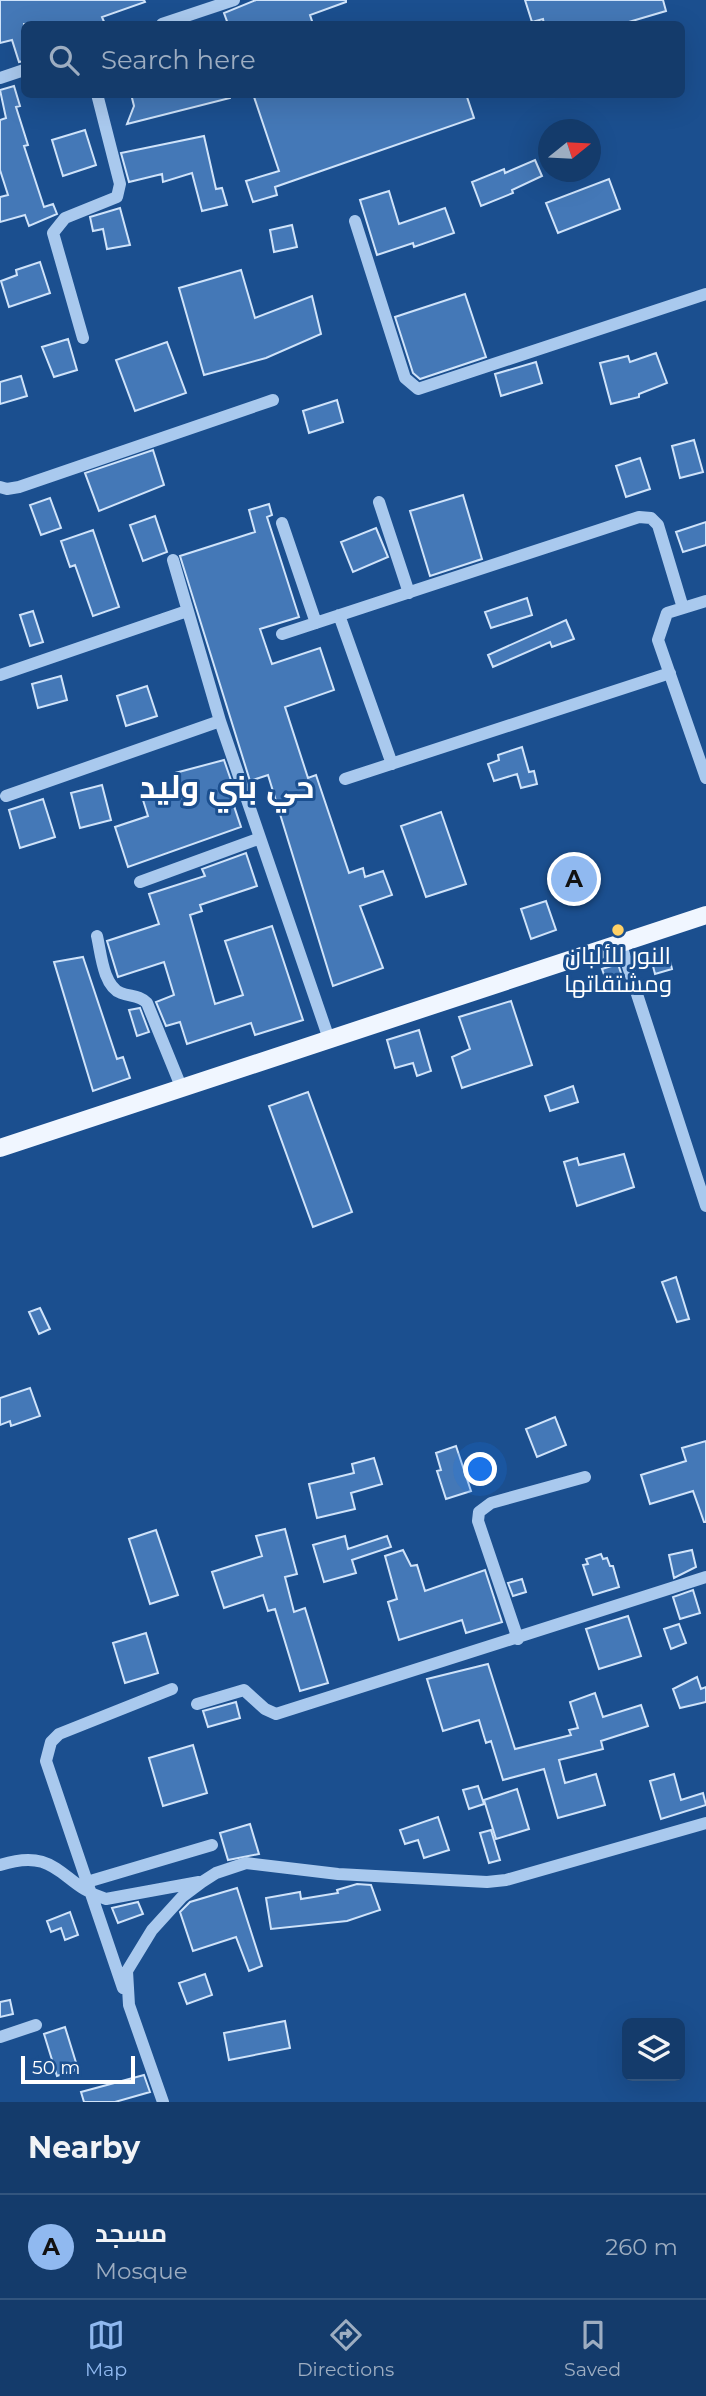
<!DOCTYPE html>
<meta charset="utf-8">
<style>
body{margin:0;font-family:Montserrat,Cairo,sans-serif;background:#1d4271;color:#f1f3f6}
.controls{position:absolute;right:21px;bottom:21px;display:grid;overflow:hidden;border-radius:10px;box-shadow:0 7px 28px #0002}
.controls button{width:63px;height:63px;display:grid;place-items:center;padding:0;border:0;border-bottom:2px solid #33557e;background:#143b6b;color:#f1f3f6;font:35px sans-serif}
.compass{position:absolute;left:538px;top:119px;width:63px;height:63px;border-radius:50%;background:#143b6b;box-shadow:0 7px 28px #0002;rotate:72deg}
.scale{position:absolute;left:21px;bottom:18px;width:114px;box-sizing:border-box;padding-left:7px;border:4px solid #fff;border-top:0;font-size:19px;line-height:24px;white-space:nowrap;color:#fff;-webkit-text-stroke:5px #1b4f8f;paint-order:stroke}
.you{position:absolute;left:481px;top:1470px;width:24px;height:24px;margin:-18px;border:5px solid #fff;border-radius:50%;background:#1a73e8;box-shadow:0 0 0 10px #1a73e833}
.badge{display:grid;place-items:center;width:46px;height:46px;border-radius:50%;background:#90b9f0;color:#111;font-size:23px;font-weight:700}
.pin{position:absolute;translate:-50% -50%;border:4px solid #fff;box-shadow:0 2px 7px #0006}
.list{margin:0;padding:0;list-style:none}
h2{display:flex;justify-content:space-between;align-items:center;height:91px;margin:0;padding:0 28px;font-size:30px}
h2 small{font-size:23px;font-weight:400;color:#9dadc1}
.list li{display:grid;grid-template-columns:46px 1fr auto;gap:21px;align-items:center;box-sizing:border-box;height:105px;padding:0 28px;border-top:2px solid #33557e}
.list b{display:block;font-size:26px;white-space:nowrap}
.list p{margin:0;font-size:23px;white-space:nowrap;color:#9dadc1}
.list em{font-size:23px;font-style:normal;color:#9dadc1}
.icon{flex:none;width:38px;height:38px;fill:none;stroke:currentColor;stroke-width:2;stroke-linecap:round;stroke-linejoin:round}
.map{position:relative;flex:none;width:706px;height:2102px;overflow:hidden}
.search{position:absolute;background:#143b6b;box-shadow:0 7px 28px #0002;left:21px;right:21px;top:21px;height:77px;display:flex;align-items:center;gap:18px;box-sizing:border-box;padding:0 24px;border-radius:10px;color:#9dadc1;font-size:26px}
.sheet{height:196px;background:#143b6b}
nav{display:flex;justify-content:space-around;align-items:center;box-sizing:border-box;height:98px;border-top:2px solid #33557e;background:#143b6b;font-size:19px;color:#9dadc1}
nav a{display:grid;justify-items:center;gap:4px}
nav .on{color:#90b9f0}
.map>svg:first-child{display:block}
.building{fill:#4478b7;stroke:#cfe3fa;stroke-width:2}
.lines{fill:none;stroke-linecap:round;stroke-linejoin:round}
.minor{stroke:#a9c9ee;stroke-width:12}
.major{stroke:#f0f6ff;stroke-width:18}
.poi-dot{fill:#ffd166;stroke:#1b4f8f;stroke-width:2.5}
.labels{text-anchor:middle;stroke-width:6;stroke-linejoin:round;paint-order:stroke}
.poi-label{font-size:24px;fill:#fff;stroke:#1b4f8f}
.district-label{font-size:32px;font-weight:bold;fill:#fff;stroke:#1b4f8f}
</style>
<div class="map">
<svg width="706" height="2102" viewBox="0 0 706 2102">
<rect width="100%" height="100%" fill="#1b4f8f"/>
<!-- building -->
<path class="building" d="M0,0H144L145,2L102,17L105,24H24V61L19,62L12,40L0,43Z
M256,0H346V2L310,15L313,24H228L224,13Z
M525,0H663L666,11L622,24H544L543,19L532,22Z
M14,86L20,106L16,107L28,145L24,146L44,207L53,204L57,214L29,226L25,215L0,222V197L8,195L0,170V120L6,118L0,90Z
M131,94H230V98L127,124L134,106Z
M253,94H466L474,118L275,187L277,195L253,202L246,181L279,171Z
M85,130L96,165L63,176L52,140Z
M204,136L216,189L222,188L227,205L202,211L192,173L163,182L162,174L129,182L121,153Z
M535,160L542,176L512,190L513,193L481,206L472,182L504,169L505,173Z
M609,179L620,209L558,233L546,203Z
M389,191L399,224L445,208L454,233L414,247L413,243L377,255L360,200Z
M120,208L130,245L107,249L103,229L93,231L90,217Z
M292,225L297,247L274,252L270,230Z
M40,262L50,293L9,307L1,281L17,275L16,270Z
M241,270L255,318L312,296L321,334L266,358L204,375L179,288Z
M465,294L486,357L420,379L413,373L395,317Z
M68,339L77,370L54,377L42,347Z
M167,342L186,393L135,411L116,360Z
M656,353L667,383L639,394V397L611,404L600,363L628,356L630,362Z
M536,362L542,383L501,396L495,374Z
M21,376L27,396L0,404V382Z
M337,400L343,422L309,433L303,411Z
M694,440L703,472L680,478L672,446Z
M153,450L164,485L99,511L85,473Z
M640,458L650,489L626,497L616,466Z
M463,495L482,559L430,576L410,511Z
M50,498L61,528L41,535L30,505Z
M269,504L272,515L267,517L299,617L260,629L272,664L320,648L334,690L285,707L308,778L316,775L349,873L363,868L365,877L383,871L392,895L360,906L383,968L333,986L268,775L250,781L180,556L255,532L249,510Z
M155,516L167,552L143,561L130,525Z
M706,522V545L683,552L676,532Z
M376,528L388,557L353,572L341,542Z
M93,530L119,607L93,616L75,565L70,567L61,541Z
M527,598L532,615L491,628L485,612Z
M33,611L43,642L30,646L20,615Z
M566,620L574,639L552,647L550,642L493,667L488,655Z
M61,676L67,700L38,708L32,684Z
M147,686L157,716L126,726L117,696Z
M522,747L529,772L534,771L537,784L521,788L517,774L494,781L488,764L499,760L498,755Z
M224,760L233,786L228,788L241,827L128,867L115,827L148,816L143,800L180,789L175,773Z
M102,785L111,820L80,828L71,793Z
M43,799L55,837L20,848L9,810Z
M441,812L466,884L426,897L401,826Z
M246,853L257,886L200,905L202,911L190,915L215,1004L243,995L225,941L272,926L303,1020L255,1035L251,1023L187,1044L180,1022L166,1026L156,1002L174,995L164,962L118,977L107,941L159,924L149,894L205,876L202,869Z
M546,901L556,930L531,939L521,909Z
M83,957L117,1059L123,1057L130,1078L93,1091L54,962Z
M669,957L672,969L655,974L652,962Z
M618,964L623,979L607,983L602,969Z
M511,1001L532,1065L462,1088L452,1057L470,1049L459,1017Z
M140,1008L149,1032L137,1036L129,1010Z
M419,1030L431,1071L417,1076L413,1063L395,1068L387,1040Z
M573,1086L578,1102L550,1111L545,1096Z
M308,1092L352,1212L313,1227L269,1106Z
M624,1154L634,1187L577,1206L564,1162L577,1158L579,1165Z
M676,1277L689,1319L677,1322L662,1282Z
M40,1308L50,1329L39,1334L29,1312Z
M30,1388L40,1416L11,1426L10,1421L0,1425V1398Z
M555,1417L566,1445L537,1457L526,1429Z
M706,1441V1522H704L693,1491L650,1504L641,1475L686,1461L682,1448Z
M456,1446L471,1491L446,1499L437,1471L441,1470L436,1453Z
M374,1458L382,1484L351,1493L355,1509L317,1518L309,1484L354,1473L352,1464Z
M285,1529L297,1574L285,1577L294,1612L305,1608L328,1683L300,1691L275,1609L268,1611L263,1595L224,1608L212,1572L262,1556L256,1536Z
M156,1530L178,1595L150,1604L129,1539Z
M345,1536L348,1549L387,1536L391,1547L352,1560L356,1573L324,1582L313,1545Z
M403,1550L411,1566L417,1565L425,1591L485,1570L502,1622L466,1633L462,1620L399,1640L388,1602L397,1599L385,1556Z
M692,1550L696,1567L674,1578L669,1555Z
M601,1554L603,1559L607,1558L610,1566H613L619,1587L593,1595L583,1565L588,1564L586,1559Z
M522,1579L526,1592L513,1596L508,1583Z
M693,1590L700,1613L680,1619L673,1597Z
M628,1616L641,1656L599,1669L586,1629Z
M679,1624L686,1643L671,1649L664,1629Z
M146,1633L158,1673L125,1683L113,1643Z
M488,1664L515,1749L571,1735L569,1730L578,1728L570,1702L595,1693L603,1717L641,1705L648,1726L601,1741L603,1749L559,1760L565,1783L596,1774L605,1805L558,1818L544,1769L503,1780L491,1741L486,1743L479,1720L443,1731L427,1679Z
M697,1677L701,1689L706,1687V1702L680,1708L673,1689Z
M236,1702L240,1718L208,1727L203,1711Z
M193,1745L207,1793L163,1806L149,1758Z
M674,1774L681,1800L703,1793L706,1805L661,1819L650,1781Z
M478,1786L484,1804L469,1809L463,1790Z
M517,1789L529,1829L496,1839L484,1800Z
M438,1817L449,1850L424,1858L418,1840L405,1844L400,1830Z
M250,1824L259,1854L228,1860L220,1833Z
M491,1830L500,1860L489,1863L480,1833Z
M357,1884L371,1885L380,1910L347,1921L271,1929L266,1898L300,1892L301,1899L338,1893L337,1890Z
M237,1888L262,1966L249,1971L236,1937L193,1951L180,1912L190,1902Z
M138,1902L143,1914L118,1923L112,1908Z
M70,1912L78,1935L65,1940L61,1928L51,1932L47,1921Z
M205,1974L212,1995L187,2004L179,1983Z
M10,2000L13,2014L0,2017V2002Z
M285,2021L290,2048L229,2060L224,2033Z
M65,2027L78,2069L57,2076L44,2034Z
M144,2075L150,2092L115,2102H84L81,2092Z"/>
<g class="lines">
<!-- minor -->
<path class="minor" d="M162,24L234,0
M0,78L24,70
M355,221L405,378L418,389L706,294
M83,338L53,233L65,218L117,197L120,184L97,94
M0,487L7,489L19,487L273,400
M379,502L409,593
M282,523L316,623
M173,560L220,721L329,1039
M706,601L667,613L658,640L706,778
M339,615L392,764
M282,634L639,517L651,518L658,525L683,608
M0,675L187,611
M345,779L670,673
M6,796L220,721
M140,882L258,839
M97,936C101,953 103,986 121,993C131,997 139,995 147,1003L182,1089
M621,945L706,1206
M518,1639L478,1521L479,1512L491,1503L585,1477
M197,1704L244,1690L265,1709L276,1714L706,1577
M0,1865C59,1846 60,1885 106,1899L199,1882
M87,1882L212,1845
M123,1988L46,1761L51,1742L59,1734L172,1689
M0,2037L36,2025
M163,2102L129,2005L127,1971L152,1930L182,1897L202,1882L216,1873L246,1863L338,1874L487,1882L506,1880L706,1823"/>
<!-- major -->
<path class="major" d="M0,1148L706,915"/>
</g>
<!-- markers -->
<circle class="poi-dot" cx="618" cy="930" r="7"/>
<g class="labels">
<!-- poi labels -->
<g class="poi-label">
<text x="618" y="964">النور للألبان<tspan x="618" dy="28">ومشتقاتها</tspan></text>
</g>
<!-- district labels -->
<g class="district-label">
<text x="227" y="798">حي بني وليد</text>
</g>
</g>
</svg>
<div class="controls">
<button><svg class="icon" aria-label="layers" viewBox="0 0 24 24"><path d="M12 4l9 5-9 5-9-5zM3 14l9 5 9-5"/></svg></button>
</div>
<svg class="compass" viewBox="-18 -18 36 36"><path d="M0-13l5 13h-10z" fill="#e53935"/><path d="M0 13l5-13h-10z" fill="#9dadc1"/></svg>
<div class="scale">50 m</div>
<div class="you"></div>
<div class="pin badge" style="left:574px;top:879px">A</div>
<div class="search"><svg class="icon" aria-label="search" viewBox="0 0 24 24"><circle cx="10" cy="10" r="6"/><path d="M15 15l6 6"/></svg>Search here</div>
</div>
<section class="sheet">
<h2>Nearby<small></small></h2>
<ul class="list">
<li><span class="badge">A</span><div><b>مسجد</b><p>Mosque</p></div><em>260 m</em></li>
</ul>
</section>
<nav>
<a class="on"><svg class="icon" aria-label="map" viewBox="0 0 24 24"><path d="M3 6l6-2 6 2 6-2v14l-6 2-6-2-6 2zM9 4v14M15 6v14"/></svg>Map</a>
<a><svg class="icon" aria-label="directions" viewBox="0 0 24 24"><path d="M12 3l9 9-9 9-9-9zM9 14v-3h6M13 9l2 2-2 2"/></svg>Directions</a>
<a><svg class="icon" aria-label="saved" viewBox="0 0 24 24"><path d="M7 4h10v16l-5-4-5 4z"/></svg>Saved</a>
</nav>
